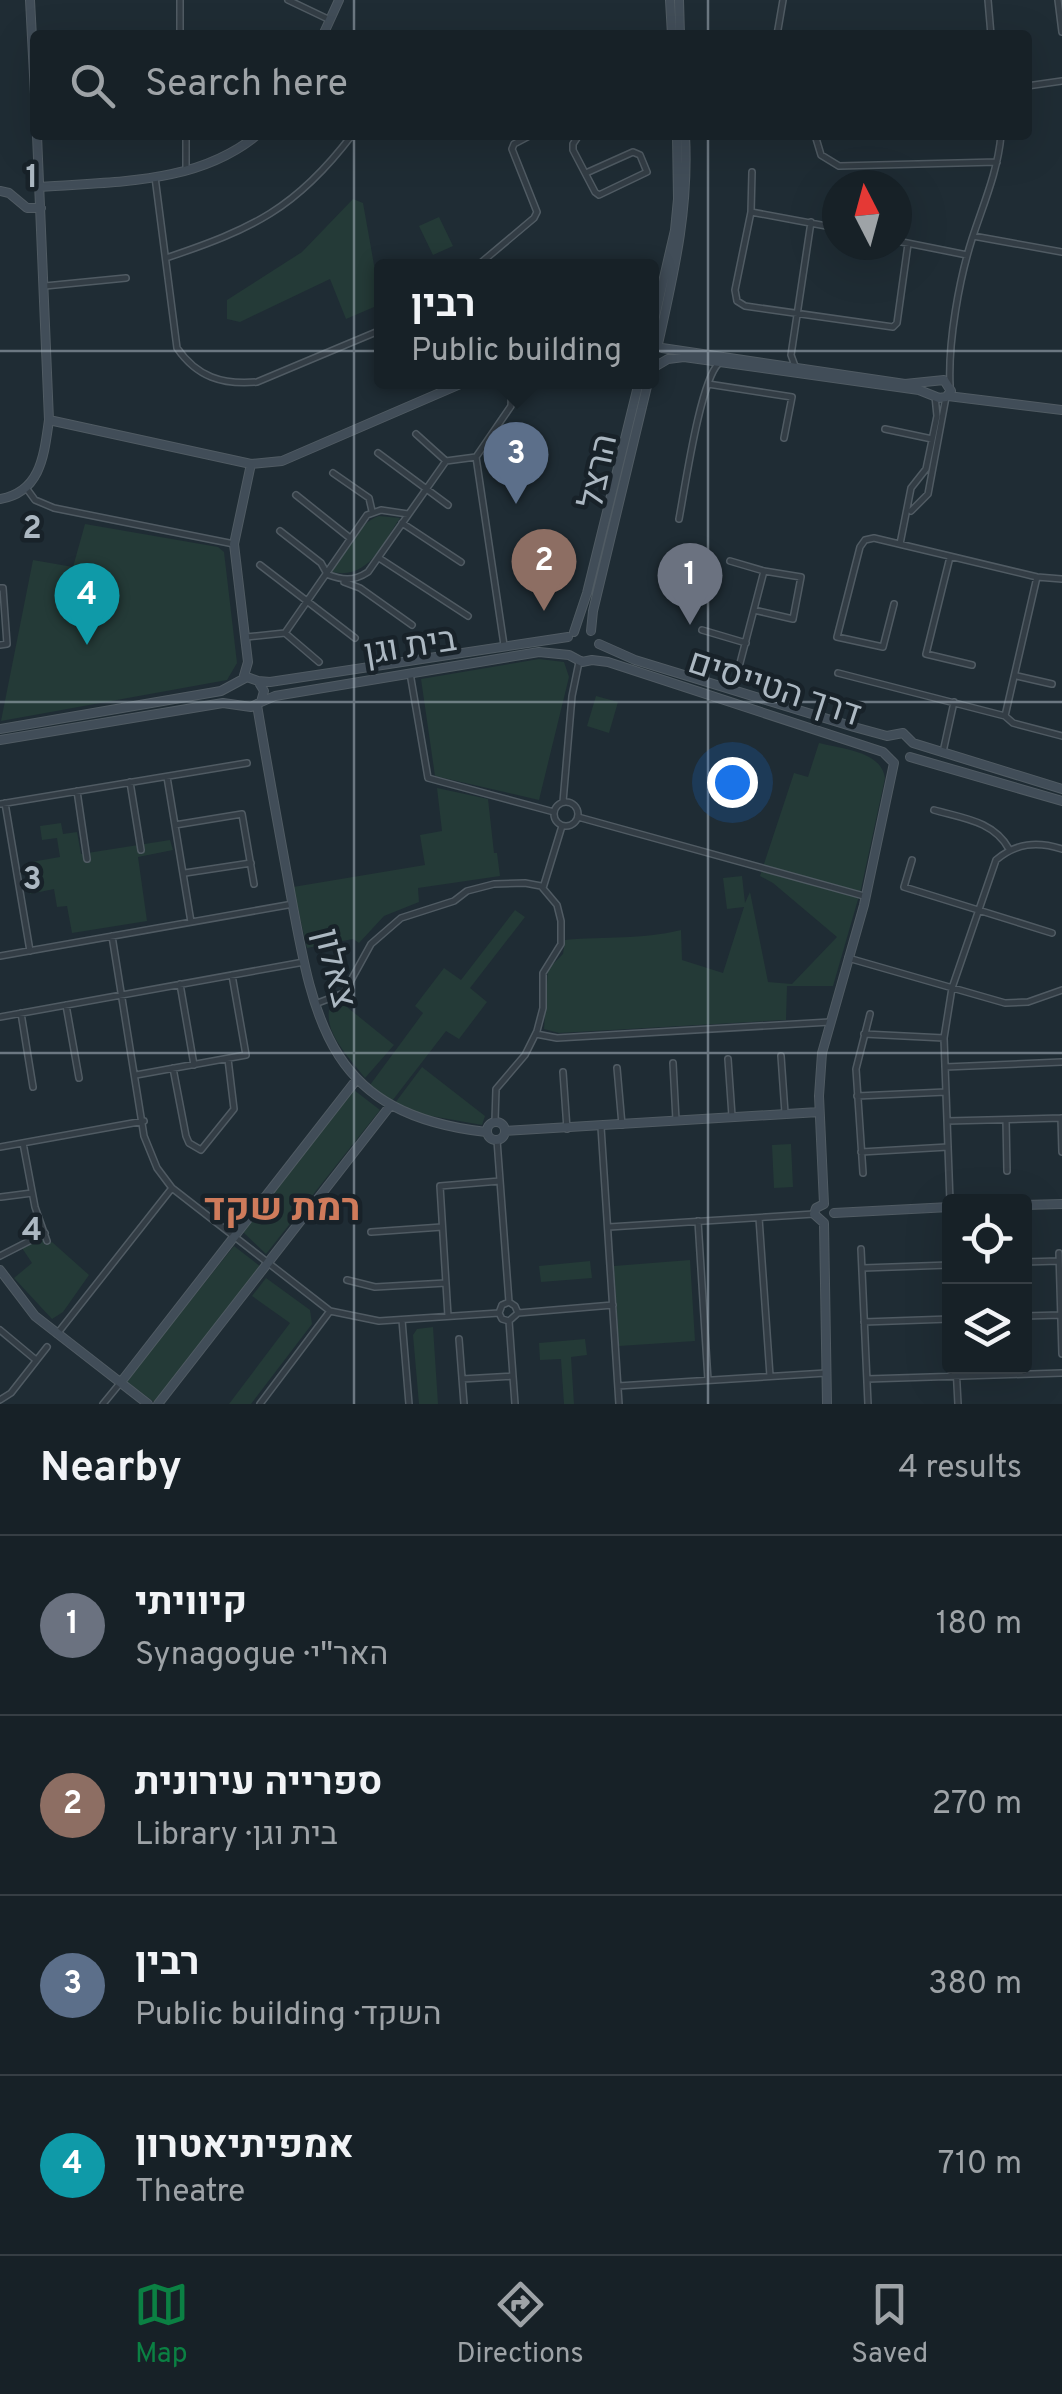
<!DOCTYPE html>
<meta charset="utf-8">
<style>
body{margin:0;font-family:Overpass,Heebo,sans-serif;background:#20292f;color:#f1f3f6}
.controls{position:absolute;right:30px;bottom:30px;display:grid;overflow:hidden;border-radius:10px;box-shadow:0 10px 40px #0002}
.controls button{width:90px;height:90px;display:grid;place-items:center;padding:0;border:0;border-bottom:2px solid #363e44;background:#172127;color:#f1f3f6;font:50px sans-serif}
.compass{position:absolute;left:822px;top:170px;width:90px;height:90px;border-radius:50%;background:#172127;box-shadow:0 10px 40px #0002;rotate:354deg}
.you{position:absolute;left:732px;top:782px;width:35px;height:35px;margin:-25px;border:8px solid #fff;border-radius:50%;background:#1a73e8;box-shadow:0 0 0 15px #1a73e833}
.badge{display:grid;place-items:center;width:65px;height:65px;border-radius:50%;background:#0b8043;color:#fff;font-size:32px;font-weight:700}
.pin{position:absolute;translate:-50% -82px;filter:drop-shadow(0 2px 5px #0008)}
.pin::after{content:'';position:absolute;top:52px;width:35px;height:30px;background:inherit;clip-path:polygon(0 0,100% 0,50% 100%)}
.popup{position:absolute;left:374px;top:259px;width:285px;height:130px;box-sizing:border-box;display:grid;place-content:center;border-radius:10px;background:#172127;filter:drop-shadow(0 2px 8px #0005);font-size:32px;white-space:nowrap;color:#9ea3a7}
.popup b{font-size:38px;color:#f1f3f6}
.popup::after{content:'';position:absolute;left:50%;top:100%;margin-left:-20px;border:20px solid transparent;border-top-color:#172127}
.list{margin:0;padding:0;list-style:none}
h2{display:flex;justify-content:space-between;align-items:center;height:130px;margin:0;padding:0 40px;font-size:42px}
h2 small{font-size:32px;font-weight:400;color:#9ea3a7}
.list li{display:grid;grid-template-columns:65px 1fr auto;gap:30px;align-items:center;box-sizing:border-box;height:180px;padding:0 40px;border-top:2px solid #363e44}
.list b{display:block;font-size:38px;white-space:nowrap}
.list p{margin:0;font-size:32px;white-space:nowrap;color:#9ea3a7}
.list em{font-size:32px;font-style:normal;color:#9ea3a7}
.icon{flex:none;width:55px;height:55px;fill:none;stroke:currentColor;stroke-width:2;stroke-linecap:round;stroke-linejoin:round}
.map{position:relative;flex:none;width:1062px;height:1404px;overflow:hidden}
.search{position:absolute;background:#172127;box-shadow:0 10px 40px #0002;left:30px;right:30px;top:30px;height:110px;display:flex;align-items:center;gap:25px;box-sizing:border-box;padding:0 35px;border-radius:10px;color:#9ea3a7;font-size:38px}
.sheet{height:850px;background:#172127}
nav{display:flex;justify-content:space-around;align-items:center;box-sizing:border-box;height:140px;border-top:2px solid #363e44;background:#172127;font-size:28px;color:#9ea3a7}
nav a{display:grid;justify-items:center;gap:5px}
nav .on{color:#0b8043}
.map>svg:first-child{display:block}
.green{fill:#243a37}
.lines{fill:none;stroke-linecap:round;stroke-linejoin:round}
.street-casing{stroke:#505b63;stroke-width:8}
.secondary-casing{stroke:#505b63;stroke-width:10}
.street{stroke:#333d45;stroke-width:5}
.secondary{stroke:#414d58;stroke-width:8}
.grid{fill:none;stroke:#acb8c2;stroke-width:2.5;stroke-opacity:0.55}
.labels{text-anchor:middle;stroke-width:9;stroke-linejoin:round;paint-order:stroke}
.street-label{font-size:35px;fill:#acb8c2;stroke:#182229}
.neighbourhood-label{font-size:38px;font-weight:bold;fill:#cf7b5b;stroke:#182229}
.grid-label{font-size:32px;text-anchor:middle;font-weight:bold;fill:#acb8c2;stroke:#182229;stroke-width:9;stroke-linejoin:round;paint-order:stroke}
</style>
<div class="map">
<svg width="1062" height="1404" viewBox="0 0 1062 1404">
<rect width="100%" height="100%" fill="#1f2c34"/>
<!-- green -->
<path class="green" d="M353,199L363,203L381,304L346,319L330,279L240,322L227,319V300L302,252Z
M439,217L453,246L433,255L419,226Z
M379,516L400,518C382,544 369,580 332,572C344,554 357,523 379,516Z
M85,524L218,547L224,552L237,663L227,680L1,721L33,560L73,567Z
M539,659L564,662L569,677L539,800L435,776L421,679Z
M596,696L618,702L609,733L587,726Z
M819,743C842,749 881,751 885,778L861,889L833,986H787L786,1020L559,1033L544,1029L548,969L563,954L565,940C607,936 639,940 681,930L682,960L723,973L744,907L727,909L723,878L742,876L745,903L750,892L768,982L792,984L837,937L773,883L760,876L794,773L808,777Z
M437,788L488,799L494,853H497L500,876L418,888L419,902L384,916L359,943L353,939L307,948L293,887L425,865L420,835L442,831Z
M61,823L63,834L77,832L81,854L170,840L173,850L138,857L147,921L72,933L67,906L57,907L54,889L30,894L25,863L60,857L57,838L42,840L40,826Z
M515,910L525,917L470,988L487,1002L459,1039L446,1031L392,1101L370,1085L423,1013L415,1006L444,968L461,980Z
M342,1003L394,1045L365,1078C351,1059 325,1035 329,1010Z
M422,1067L485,1116L482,1125L420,1114L395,1103Z
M354,1090L380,1110L266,1254L243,1232Z
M791,1144L793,1187L774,1188L772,1145Z
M42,1239L45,1245L52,1242L89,1275L63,1312L52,1319L14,1278L32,1263L22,1248Z
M234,1246L261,1267L154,1402L126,1381Z
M690,1260L695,1341L619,1346L614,1266Z
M590,1261L592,1278L541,1282L539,1266Z
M266,1278L310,1310L312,1324L251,1404H229L290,1323L252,1296Z
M433,1327L438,1404H419L413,1335L417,1329Z
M585,1339L587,1355L571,1357L574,1404H564L561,1359L540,1360L539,1343Z"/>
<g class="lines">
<defs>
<path id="street" d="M180,0V35
M288,0L330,20
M988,0L991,35
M1058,0L1062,32
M777,35L783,0
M1027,86L1062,81
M186,135V168
M579,135L573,144V150L595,192L599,195L647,172L640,155L633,152L586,173
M815,135L821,155L839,166L997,162
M752,172L751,212L735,290L737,301L745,306L893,327L897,323L908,244
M155,177L177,348C197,377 222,385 257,382L381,330
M751,212L837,228
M973,236L1062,252
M897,241L967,255
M166,258C252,229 296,209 352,135
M477,266L534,218L537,212L512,149L514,144L531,135
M45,286L126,278
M795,366L791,355L811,222
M708,384L792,397L784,438
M950,385C948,342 959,280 972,239C983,205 998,171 1001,135
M885,429L932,439
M416,434L446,461
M378,453L448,505
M333,473L369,498L372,511
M27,489L35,500L54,508L234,544
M296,495L350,538
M911,511L928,494L946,397
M679,519C685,488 700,381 719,363
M402,523L461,562
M280,531L321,563L326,572
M900,544L911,488L926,469L937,416L935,396
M950,557L926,654L972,665
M379,558L468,616
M730,561L764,571L733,690
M260,565L355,638
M326,574C342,580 353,582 368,572L446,461L476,457
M344,582L360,588L412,625
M0,588H3L7,644L0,645
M894,604L883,647L837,637L860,547L865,540L874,538L1037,577L1062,579
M754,610L793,619L801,577L764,571
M702,630L746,643
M285,633L319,662
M246,637L285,633L367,515L381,510L408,514
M504,645L476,457L511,406L512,382
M410,673L428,778L554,812
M838,673L1005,716L1013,723L1062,736
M1017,676L1052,684
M1005,716L1037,577
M943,752L954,702
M167,777L191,922
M130,782L141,850
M77,791L87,859
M554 814a12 12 0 1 1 24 0a12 12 0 1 1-24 0Z
M563,802L572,696L579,662
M5,803L30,951
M0,804L247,763
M934,810C962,818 994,821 1009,849
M578,817L864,896
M175,825L242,814L254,884
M912,860L904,887L1052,933
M185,873L251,863
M543,888L562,826
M112,936L144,1136L157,1168L172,1188L330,1311L379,1321L499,1313
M0,956L293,904
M848,958L1005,1003L1028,1002L1062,990
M180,984L194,1065
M315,1004L344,993L371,944L401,918L454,901L467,891L494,884L525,883L541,886L557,905L561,921V944L543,973V1008L537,1031L525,1055L496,1089L495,1121
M66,1005L79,1078
M21,1013L33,1087
M0,1017L304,962
M536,1034L557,1038L830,1022
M864,1034L944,1038
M781,1056L785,1113
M728,1059L732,1116
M673,1063L676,1120
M945,1067L1062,1062
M173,1068L186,1136L189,1143L201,1150L234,1109L228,1059
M617,1068L622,1125
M563,1072L567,1129
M136,1075L246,1055L232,975
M857,1096L946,1092
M1061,1118L1062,1152
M1006,1120L1007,1171
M947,1121L1062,1118
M601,1127L619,1404
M497,1140L509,1302
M23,1143L35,1207L47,1241
M0,1147L144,1121
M861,1152L948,1147
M863,1173L856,1069L870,1014
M1,1197L32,1193
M950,1202L944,1038L952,988L996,860C1016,843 1037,841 1062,849
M759,1218L770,1376
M698,1221L708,1380
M609,1227L814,1214
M371,1232L442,1227
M861,1249L868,1404
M1059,1253L1062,1354
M0,1256L45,1233
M1024,1262L1059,1261
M863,1268L950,1265
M347,1280L375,1287L446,1283
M509,1302L502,1305L499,1313L502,1319L509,1321
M509,1302L515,1306L518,1313L509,1321
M518,1313L613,1305
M448,1316L440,1186L500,1181
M1024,1316L1061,1315
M402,1320L409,1404
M509,1321L515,1404
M864,1322L950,1319
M0,1330L36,1360
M57,1334L172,1188
M459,1339L464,1404
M956,1366L958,1404
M462,1379L513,1376
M867,1379L1062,1373
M618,1386L826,1373
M0,1400L11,1393L47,1347
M103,1404L121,1382
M260,1404L330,1311"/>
<path id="secondary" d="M30,0L35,94
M670,0L672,35
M679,0L680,35
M323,35L339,0
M40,187C114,181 196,185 257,135
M0,191L9,193L27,208H41
M651,334L675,230L678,199L677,135
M658,344C674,272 689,210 685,135
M651,369L668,359L684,357L919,390L939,398L946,397L951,391L944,380L905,384L662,348
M948,396L1062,410
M49,420L251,464L282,461L465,382
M0,499C41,492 44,455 49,420L37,135
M591,631L593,611L648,382
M574,632L587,593L639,382
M599,644L635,660L854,727L887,736L903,733L913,743L1062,789
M243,679L248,662L234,544L251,464
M258,681L270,682L568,637
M261,702L275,696L539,652L569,655L582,662L592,660L608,662L883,752L894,763
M257,705C267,765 278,825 289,885C314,1022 327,1114 486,1132
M0,729L221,691L247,677L258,681L264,691L261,702L251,707L223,703L0,740
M910,757L1062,801
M487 1131a9 9 0 1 1 18 0a9 9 0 1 1-18 0Z
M505,1131L819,1112
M824,1204L819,1096L822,1053L864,905L894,763
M1024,1205L1062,1204
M834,1213L950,1207
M824,1223L827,1404
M824,1223L814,1214L816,1208L824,1204
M0,1270L35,1316L148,1404
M121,1382L357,1079
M158,1404L390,1106"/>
</defs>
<!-- street casing -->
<use href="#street" class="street-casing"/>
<!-- secondary casing -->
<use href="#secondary" class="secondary-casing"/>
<!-- street -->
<use href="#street" class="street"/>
<!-- secondary -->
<use href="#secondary" class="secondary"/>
</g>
<!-- grid -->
<path class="grid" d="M354,0V35M708,0V35M354,135V1404M708,135V1404M0,351H1062M0,702H1062M0,1053H1062"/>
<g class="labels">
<!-- street labels -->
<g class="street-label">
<text transform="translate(597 471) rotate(-78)" y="12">הרצל</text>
<text transform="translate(410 645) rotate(-9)" y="12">בית וגן</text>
<text transform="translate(775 687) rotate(18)" y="12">דרך הטייסים</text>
<text transform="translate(336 968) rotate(76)" y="12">צאלון</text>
</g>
<!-- neighbourhood labels -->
<g class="neighbourhood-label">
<text x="282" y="1220">רמת שקד</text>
</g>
</g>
<g class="grid-label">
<text x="32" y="187">1</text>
<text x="32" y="538">2</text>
<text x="32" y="889">3</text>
<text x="32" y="1240">4</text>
</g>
</svg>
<div class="controls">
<button><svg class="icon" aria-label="locate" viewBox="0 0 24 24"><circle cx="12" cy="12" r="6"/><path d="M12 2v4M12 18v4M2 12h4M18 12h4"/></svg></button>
<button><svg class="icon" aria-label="layers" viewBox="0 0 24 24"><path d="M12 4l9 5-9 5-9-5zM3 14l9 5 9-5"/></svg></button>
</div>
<svg class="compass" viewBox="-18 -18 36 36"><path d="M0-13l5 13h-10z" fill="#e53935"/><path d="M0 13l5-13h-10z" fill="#9ea3a7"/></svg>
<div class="you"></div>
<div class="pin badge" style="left:690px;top:625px;background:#6b7280">1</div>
<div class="pin badge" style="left:544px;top:611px;background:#8d6e63">2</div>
<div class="pin badge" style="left:516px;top:504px;background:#5c6f8a">3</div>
<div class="popup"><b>רבין</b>Public building</div>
<div class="pin badge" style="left:87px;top:645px;background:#0f9aa8">4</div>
<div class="search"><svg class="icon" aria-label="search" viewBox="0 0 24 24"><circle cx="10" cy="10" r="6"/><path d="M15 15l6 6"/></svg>Search here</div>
</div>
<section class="sheet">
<h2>Nearby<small>4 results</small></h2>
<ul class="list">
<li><span class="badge" style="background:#6b7280">1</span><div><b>קיוויתי</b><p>Synagogue · האר&quot;י</p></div><em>180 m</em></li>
<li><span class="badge" style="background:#8d6e63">2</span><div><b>ספרייה עירונית</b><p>Library · בית וגן</p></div><em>270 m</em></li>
<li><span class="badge" style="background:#5c6f8a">3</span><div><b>רבין</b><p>Public building · השקד</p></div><em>380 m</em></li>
<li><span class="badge" style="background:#0f9aa8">4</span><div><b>אמפיתיאטרון</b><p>Theatre</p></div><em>710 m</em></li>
</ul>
</section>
<nav>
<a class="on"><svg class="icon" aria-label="map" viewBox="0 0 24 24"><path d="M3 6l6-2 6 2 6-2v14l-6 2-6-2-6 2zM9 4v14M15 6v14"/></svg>Map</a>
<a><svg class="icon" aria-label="directions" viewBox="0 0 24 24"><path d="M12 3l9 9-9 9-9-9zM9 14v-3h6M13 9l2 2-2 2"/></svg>Directions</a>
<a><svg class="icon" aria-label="saved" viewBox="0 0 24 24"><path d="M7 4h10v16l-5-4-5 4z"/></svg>Saved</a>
</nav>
